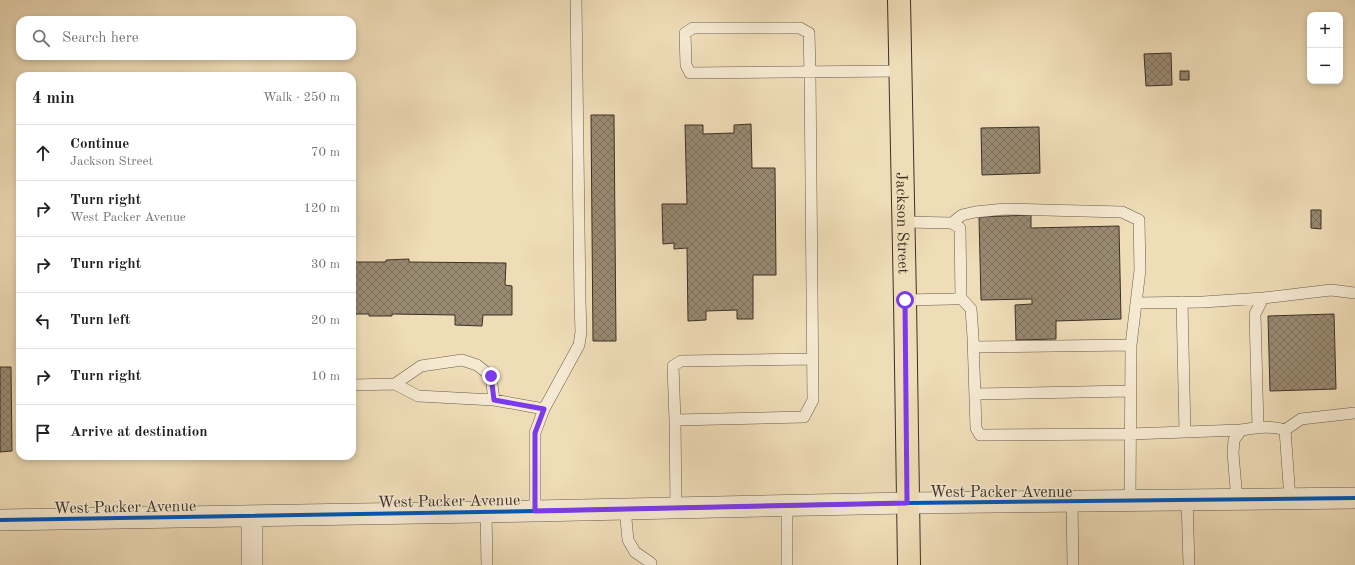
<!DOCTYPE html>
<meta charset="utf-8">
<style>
body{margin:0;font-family:"Old Standard TT",serif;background:#f6f6f6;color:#202124}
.controls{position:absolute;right:12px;top:12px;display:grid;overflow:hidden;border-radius:8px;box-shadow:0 2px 6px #0003}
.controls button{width:36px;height:36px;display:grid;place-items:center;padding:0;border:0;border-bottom:1px solid #e0e0e0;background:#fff;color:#202124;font:20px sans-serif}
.stop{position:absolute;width:12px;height:12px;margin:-9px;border:3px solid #7c3aed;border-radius:50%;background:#fff}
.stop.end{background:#7c3aed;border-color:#fff;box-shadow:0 1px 4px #0008}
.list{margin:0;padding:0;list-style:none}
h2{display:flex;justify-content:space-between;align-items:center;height:52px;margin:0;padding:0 16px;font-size:17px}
h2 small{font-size:13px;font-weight:400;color:#757577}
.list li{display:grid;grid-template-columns:26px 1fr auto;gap:12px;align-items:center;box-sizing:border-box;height:56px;padding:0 16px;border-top:1px solid #e0e0e0}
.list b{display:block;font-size:15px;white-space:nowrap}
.list p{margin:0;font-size:13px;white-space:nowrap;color:#757577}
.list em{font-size:13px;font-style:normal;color:#757577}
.icon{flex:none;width:22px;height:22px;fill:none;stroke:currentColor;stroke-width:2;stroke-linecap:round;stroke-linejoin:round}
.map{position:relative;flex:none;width:1355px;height:565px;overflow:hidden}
.search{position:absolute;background:#fff;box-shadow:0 2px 6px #0003;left:16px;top:16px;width:340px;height:44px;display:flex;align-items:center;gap:10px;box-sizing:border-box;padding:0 14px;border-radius:12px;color:#757577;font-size:15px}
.panel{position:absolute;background:#fff;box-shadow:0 2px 6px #0003;left:16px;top:72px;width:340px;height:388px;border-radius:12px}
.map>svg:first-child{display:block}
.building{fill:url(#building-cross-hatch);stroke:#3c3027}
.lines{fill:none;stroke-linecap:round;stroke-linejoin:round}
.service-casing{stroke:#695b4b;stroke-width:12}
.minor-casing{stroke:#695b4b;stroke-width:22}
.primary-casing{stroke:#3c3027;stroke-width:24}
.service{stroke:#f5e9d1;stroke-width:11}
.minor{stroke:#f5e9d1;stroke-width:21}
.primary{stroke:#efddb8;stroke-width:22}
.cycleway-casing{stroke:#f5e9d1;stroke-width:6}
.cycleway{stroke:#0057b8;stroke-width:4}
.route{stroke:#7c3aed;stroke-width:5}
.labels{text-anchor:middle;stroke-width:3;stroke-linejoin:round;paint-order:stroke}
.street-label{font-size:16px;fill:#3c3027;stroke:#f5e9d1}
</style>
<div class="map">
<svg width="1355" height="565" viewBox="0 0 1355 565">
<defs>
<pattern id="building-cross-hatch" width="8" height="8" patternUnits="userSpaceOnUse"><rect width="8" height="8" fill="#998a72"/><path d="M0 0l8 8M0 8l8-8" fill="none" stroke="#7e715e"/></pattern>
</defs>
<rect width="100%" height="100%" fill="#efddb8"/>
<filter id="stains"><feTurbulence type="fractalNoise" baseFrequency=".005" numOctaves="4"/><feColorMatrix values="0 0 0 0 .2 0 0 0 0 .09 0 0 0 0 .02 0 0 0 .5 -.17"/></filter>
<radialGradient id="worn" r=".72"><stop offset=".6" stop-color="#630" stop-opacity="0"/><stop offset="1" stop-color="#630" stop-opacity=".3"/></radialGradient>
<!-- building -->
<path class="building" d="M1171,53L1172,85L1146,86L1144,54Z
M1180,71H1189V80H1180Z
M591,115H614L616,341H593Z
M751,124L752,168H775L776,275H753V319H737V310L706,311V320L688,321L687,248L674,249V243L663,244L662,204H687L685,125H703V134L734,133V125Z
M1039,127L1040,173L982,175L981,128Z
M1311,210H1321V229L1311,228Z
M1031,215V228L1119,226L1121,319L1056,321V339L1016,340L1015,305L1032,304V299L981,300L979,217Z
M409,259V262L506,263L505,285L512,286V315H483L482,326L455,325V315L392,314V316H369V314H352V262H386V260Z
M1334,314L1336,389L1270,391L1268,316Z
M0,367H11L12,451L0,452Z"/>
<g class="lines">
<defs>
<path id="service" d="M904,222L952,223L960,228L961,298L971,309L973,337L976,428L980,435L1130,434L1241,430
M952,223L962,215L975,212L1005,209L1122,212L1139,220L1140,270L1131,345L1130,501
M905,300L952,299L961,298
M1182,302L1185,432
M1136,303L1203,302L1263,298L1331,290L1355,293
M974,347L1131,345
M395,384L421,366L462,360L477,365L491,376L494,400
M352,385L395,384L418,396L494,400L544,409
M975,394L1130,391
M675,420L673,366L681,361L813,359
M1258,428L1255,314L1263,298
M1285,430L1301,419L1355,413
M1187,500L1189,565
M1237,500L1233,453L1234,440L1241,430C1255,428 1271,425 1285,430L1290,499
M1072,502L1073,565
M787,506V565
M676,508L675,420L804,417L813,400L810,72L809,33L800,28H693L685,33L686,65L690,73L901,71
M625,509L628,540L635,552L651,563V565
M486,511L487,565
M535,511V433L544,409L579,345L581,332L580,302L576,0"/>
<path id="minor" d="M252,516V565
M0,520L535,511L907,503L1355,498"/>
<g id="primary">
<path id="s1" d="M899,0L905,300L909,565"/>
</g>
</defs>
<!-- service casing -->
<use href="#service" class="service-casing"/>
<!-- minor casing -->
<use href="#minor" class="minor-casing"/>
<!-- primary casing -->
<use href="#primary" class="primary-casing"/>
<!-- service -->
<use href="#service" class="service"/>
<!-- minor -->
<use href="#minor" class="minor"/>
<!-- primary -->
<use href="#primary" class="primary"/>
<defs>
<path id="cycleway" d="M0,520L535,511L907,503L1355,498"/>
</defs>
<!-- cycleway casing -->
<use href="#cycleway" class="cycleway-casing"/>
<!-- cycleway -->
<use href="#cycleway" class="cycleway"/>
</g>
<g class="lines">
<!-- route -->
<path class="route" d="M491,376L494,400L544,409L535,433V511L907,503L905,300"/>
</g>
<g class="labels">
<!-- street labels -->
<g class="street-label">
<text dy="6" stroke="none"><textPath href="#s1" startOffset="223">Jackson Street</textPath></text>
<text x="1001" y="497">West Packer Avenue</text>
<text transform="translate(449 500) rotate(-1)" y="6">West Packer Avenue</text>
<text transform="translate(125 506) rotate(-1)" y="6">West Packer Avenue</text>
</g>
</g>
<rect width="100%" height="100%" filter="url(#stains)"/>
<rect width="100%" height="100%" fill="url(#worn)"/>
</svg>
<div class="controls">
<button>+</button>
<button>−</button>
</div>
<div class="stop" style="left:905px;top:300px"></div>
<div class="stop end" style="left:491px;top:376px"></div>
<div class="search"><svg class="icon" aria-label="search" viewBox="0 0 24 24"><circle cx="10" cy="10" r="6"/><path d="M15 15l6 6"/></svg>Search here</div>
<section class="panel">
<h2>4 min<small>Walk · 250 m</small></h2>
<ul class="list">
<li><svg class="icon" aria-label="ahead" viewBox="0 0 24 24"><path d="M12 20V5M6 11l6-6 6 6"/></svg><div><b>Continue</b><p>Jackson Street</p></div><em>70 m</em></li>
<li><svg class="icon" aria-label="right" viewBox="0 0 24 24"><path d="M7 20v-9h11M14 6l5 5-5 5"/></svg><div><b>Turn right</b><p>West Packer Avenue</p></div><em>120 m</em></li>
<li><svg class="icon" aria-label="right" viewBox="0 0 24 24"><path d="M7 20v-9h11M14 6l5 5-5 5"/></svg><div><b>Turn right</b></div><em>30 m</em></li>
<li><svg class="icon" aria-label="left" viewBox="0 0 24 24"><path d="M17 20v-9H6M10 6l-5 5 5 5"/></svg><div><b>Turn left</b></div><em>20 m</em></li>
<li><svg class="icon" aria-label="right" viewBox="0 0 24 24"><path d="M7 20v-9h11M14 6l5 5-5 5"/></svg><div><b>Turn right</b></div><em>10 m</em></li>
<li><svg class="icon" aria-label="arrive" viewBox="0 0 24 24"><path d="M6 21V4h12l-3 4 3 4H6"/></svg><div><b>Arrive at destination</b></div></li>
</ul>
</section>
</div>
